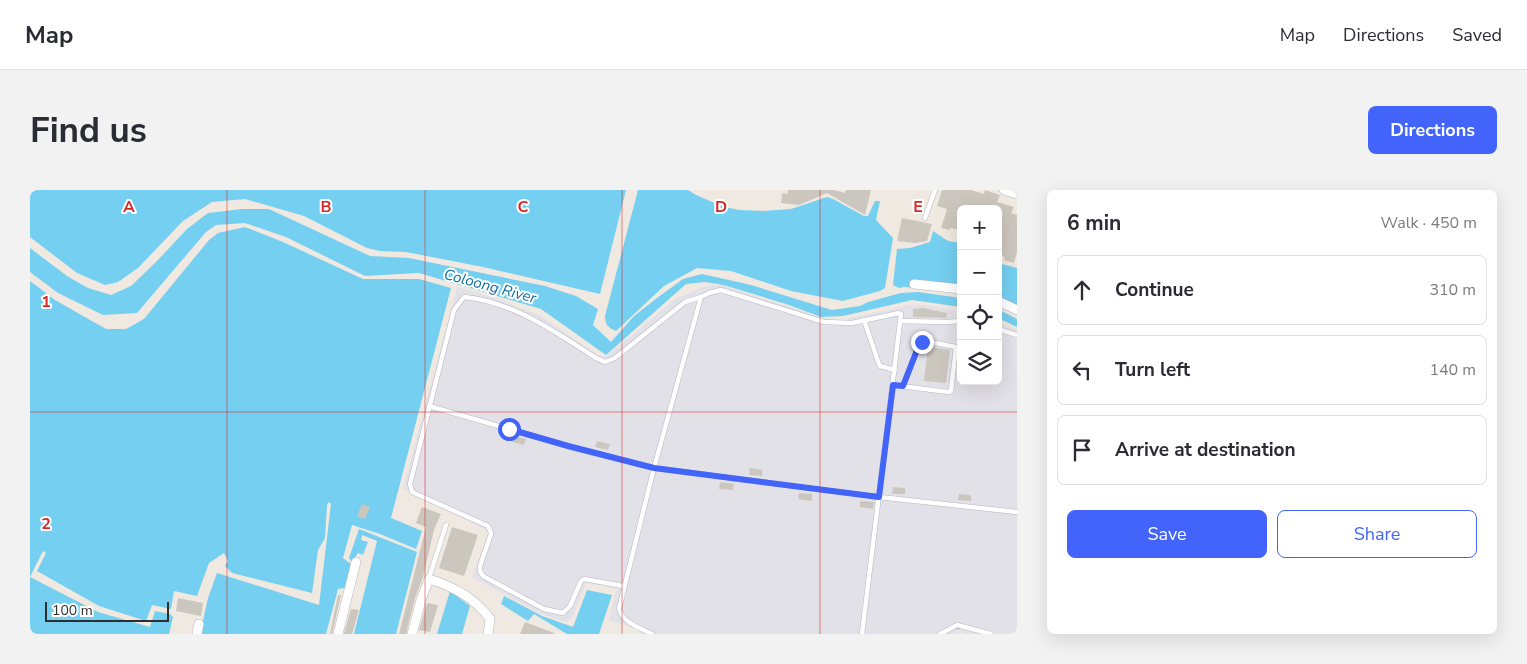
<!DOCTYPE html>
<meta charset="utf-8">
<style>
body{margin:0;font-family:"Nunito Sans",sans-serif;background:#f2f2f3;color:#2b2b33}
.controls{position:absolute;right:15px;top:15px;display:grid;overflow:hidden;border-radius:8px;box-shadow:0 5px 20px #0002}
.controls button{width:45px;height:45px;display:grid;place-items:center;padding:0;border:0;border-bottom:1px solid #e1e1e2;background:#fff;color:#2b2b33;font:25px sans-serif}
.scale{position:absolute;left:15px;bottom:12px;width:124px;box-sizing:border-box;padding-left:5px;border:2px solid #2e2e2e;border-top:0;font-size:14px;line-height:18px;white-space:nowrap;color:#2e2e2e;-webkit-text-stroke:4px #fff;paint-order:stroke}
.stop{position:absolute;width:15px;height:15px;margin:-11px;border:4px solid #4264fb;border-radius:50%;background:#fff}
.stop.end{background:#4264fb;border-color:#fff;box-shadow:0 1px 5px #0008}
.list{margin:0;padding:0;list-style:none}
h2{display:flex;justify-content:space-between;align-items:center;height:65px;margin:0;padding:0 20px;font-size:21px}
h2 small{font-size:16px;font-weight:400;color:#7c7c81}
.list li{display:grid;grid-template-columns:32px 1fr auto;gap:15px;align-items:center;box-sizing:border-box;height:70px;margin:0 10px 10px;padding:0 10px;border:1px solid #e1e1e2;border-radius:8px}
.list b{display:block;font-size:19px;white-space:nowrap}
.list em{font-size:16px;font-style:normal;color:#7c7c81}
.actions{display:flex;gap:10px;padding:15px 20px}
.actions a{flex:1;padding:11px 0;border:1px solid #4264fb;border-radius:8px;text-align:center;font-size:18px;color:#4264fb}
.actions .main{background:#4264fb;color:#fff}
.icon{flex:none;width:28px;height:28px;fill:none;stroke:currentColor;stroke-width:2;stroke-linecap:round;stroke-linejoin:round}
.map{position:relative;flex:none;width:987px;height:444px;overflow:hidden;border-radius:8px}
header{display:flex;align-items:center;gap:30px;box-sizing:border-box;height:70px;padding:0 25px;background:#fff;border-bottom:1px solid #e1e1e2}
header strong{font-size:24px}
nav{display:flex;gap:28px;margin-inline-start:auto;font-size:18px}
.intro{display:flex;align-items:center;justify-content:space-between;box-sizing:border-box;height:120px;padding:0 30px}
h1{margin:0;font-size:35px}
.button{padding:12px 22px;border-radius:8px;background:#4264fb;color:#fff;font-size:18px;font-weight:700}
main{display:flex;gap:30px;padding:0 30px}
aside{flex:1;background:#fff;border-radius:8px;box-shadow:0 5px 20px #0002}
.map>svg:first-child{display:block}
.industrial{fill:#e3e1e8}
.water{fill:#75cff0}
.building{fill:#cbc7bf}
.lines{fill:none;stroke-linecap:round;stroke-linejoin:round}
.service-casing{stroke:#b4b7c1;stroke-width:5.5}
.minor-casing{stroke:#b4b7c1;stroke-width:10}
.service{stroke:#fff;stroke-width:4.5}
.minor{stroke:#fff;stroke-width:9}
.route{stroke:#4264fb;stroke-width:6}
.grid{fill:none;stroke:#d62828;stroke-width:1;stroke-opacity:0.55}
.labels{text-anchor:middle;stroke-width:4;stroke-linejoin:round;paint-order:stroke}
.water-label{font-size:15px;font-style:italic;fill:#0d6fa3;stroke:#fff}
.grid-label{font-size:16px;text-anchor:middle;font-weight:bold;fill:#d62828;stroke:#fff;stroke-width:4;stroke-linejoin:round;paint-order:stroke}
</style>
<header>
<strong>Map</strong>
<nav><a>Map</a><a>Directions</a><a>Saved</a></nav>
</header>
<div class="intro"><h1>Find us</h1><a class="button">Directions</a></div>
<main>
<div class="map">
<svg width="987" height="444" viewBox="0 0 987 444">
<rect width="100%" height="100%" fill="#efe9e1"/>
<!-- industrial -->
<path class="industrial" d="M693,95L792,128L810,130L881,115H896L931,122V191H968V133L987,140V444H939L929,441L928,444H612L606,438L579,430L587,398L556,393L542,428L535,432L511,424L442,387L459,341L373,299L427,97L468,109L509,125L570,166H577L645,109L675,96Z"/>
<!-- water -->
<path class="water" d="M0,0H596L570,104L453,77L376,62L350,61L337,58L274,26L215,9L182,12L153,31L108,78L88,92L75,95L47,83L0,47Z
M608,0H658L666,5L694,17L710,20L733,21L761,19L797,7L803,9L834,26H838L845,11H850L846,30L863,48L855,98L850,101L813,111L761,101L701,81L667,78L634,96L586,141C578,138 575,134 575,126Z
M212,19H239L340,66L379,68L515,96L546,106L568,119L563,135L581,152L604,126L627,108L653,89L672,84L721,95L802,120L830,116L838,112L871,103L888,102L931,108V117L882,110L813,126L791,127L759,115L694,95L675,92L656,94L576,165L511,119L389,83L335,86L256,47L215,33L186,35L176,42L107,123L73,125L28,103L0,82V58L37,86L58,98L81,105L101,96L127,71L157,39L178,23Z
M215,37L253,52L333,89H389L421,98L361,328L392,341L386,359L350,344L322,335L313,368L322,375L315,398L308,399L296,444H170L178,408L187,383L289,415L301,314L299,312L297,315L295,348L288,360L282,403L202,383L195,376L198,371L194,363L179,373L167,406L144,401L141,419L122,415L116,431L69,416L7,381L16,363L13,361L0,387L68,422L120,437L125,421L140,424L143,427L139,444H0V91L25,110L76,139H96L114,129L179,50L188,43Z
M903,41L918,51L931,53V102L874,97L869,98L863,95L867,59L880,58L900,52Z
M968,73L987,78V123L968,114Z
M968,119L987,129V137L968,128Z
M329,339L387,362L366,444H324L347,351L332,345L331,350L338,352L333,365L328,363L322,372L319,368Z
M557,400L582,405L569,444H537L504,424L498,431L471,414L474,406L512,426L543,437Z
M420,401L440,416L432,444H407Z"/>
<!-- building -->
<path class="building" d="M758,0H804L815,3L816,0H841L835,25L797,3L769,15L751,13L752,3L758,4Z
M912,0H941L954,4L955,0L970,5L967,12L984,17L981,23L987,25V62L984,73L974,70L975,67L968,65V38L973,23L970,22L971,19H956L946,16H943L942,19H931V40L920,38V40L911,38L917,19L907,16Z
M872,28L902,34L897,51L885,53L867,51Z
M893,118L917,123L916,128L883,127V119Z
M898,157L920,160L916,193L894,191Z
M484,246L496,249L494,255L482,252Z
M567,251L580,254L578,260L565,257Z
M720,278L732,280V286L719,285Z
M690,292L704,294L703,300L689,299Z
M863,297L875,298V304H862Z
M769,303L782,304V311L768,309Z
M929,304L941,305V311L928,310Z
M830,311L844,312L843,319L830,317Z
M332,314L340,317L335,329L327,326Z
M392,317L411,324L404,340L393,387L385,408L376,444H369L396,337L386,333Z
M422,337L448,345L434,386L409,378Z
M308,405H311L302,444H300Z
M148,408L173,413L171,426L146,421Z
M397,413L408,415L400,442L389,440Z
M321,419L329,420L327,427L322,444H314Z
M495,432L524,443V444H490Z"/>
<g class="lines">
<defs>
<path id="service" d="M895,28L905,0
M834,130L849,174L850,176L865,180
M871,131L917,132L931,131
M968,139L987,145
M863,195L918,202L921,201L926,157L895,151L889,155L873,196
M399,216L538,256L624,278L849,307L987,322
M399,388L416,335
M593,396L554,389L551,391L540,416L533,423L514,419L453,386L450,381V376L461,344L460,340L458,336L382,302L380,294L424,120L434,107C484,112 525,142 566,168L575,172L585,168L655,112L671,107L679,103L691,100L794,132L822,133L869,123L871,124L832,444
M622,444C610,438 593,433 589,419L624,278L671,107
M910,444L927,435L961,444"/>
<path id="minor" d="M974,0L987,4
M884,94L931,99
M968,111L987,120
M167,444L169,434
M308,444L326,372
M382,444L391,410L399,389C422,396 446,409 460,429L458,444"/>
</defs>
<!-- service casing -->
<use href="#service" class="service-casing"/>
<!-- minor casing -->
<use href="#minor" class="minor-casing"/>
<!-- service -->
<use href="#service" class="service"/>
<!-- minor -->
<use href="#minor" class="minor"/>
</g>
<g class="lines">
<!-- route -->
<path class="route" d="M479,239L538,256L624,278L849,307L863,195L873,196L889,155L892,152"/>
</g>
<!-- grid -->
<path class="grid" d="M197,0V444M395,0V444M592,0V444M790,0V444M0,222H987"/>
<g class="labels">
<!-- water labels -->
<g class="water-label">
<text transform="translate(460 96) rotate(15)" y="5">Coloong River</text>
</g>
</g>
<g class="grid-label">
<text x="99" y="22">A</text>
<text x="296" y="22">B</text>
<text x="493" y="22">C</text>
<text x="691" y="22">D</text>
<text x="888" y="22">E</text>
<text x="16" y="117">1</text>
<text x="16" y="339">2</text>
</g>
</svg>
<div class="controls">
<button>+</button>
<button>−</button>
<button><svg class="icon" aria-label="locate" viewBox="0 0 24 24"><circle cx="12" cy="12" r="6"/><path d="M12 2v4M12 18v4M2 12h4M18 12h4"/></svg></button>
<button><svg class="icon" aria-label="layers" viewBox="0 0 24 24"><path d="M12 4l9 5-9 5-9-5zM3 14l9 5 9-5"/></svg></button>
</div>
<div class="scale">100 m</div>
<div class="stop" style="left:479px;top:239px"></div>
<div class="stop end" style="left:892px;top:152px"></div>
</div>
<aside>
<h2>6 min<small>Walk · 450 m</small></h2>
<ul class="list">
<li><svg class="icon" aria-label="ahead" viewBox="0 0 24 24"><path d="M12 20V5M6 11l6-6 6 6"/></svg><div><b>Continue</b></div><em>310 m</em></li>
<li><svg class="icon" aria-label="left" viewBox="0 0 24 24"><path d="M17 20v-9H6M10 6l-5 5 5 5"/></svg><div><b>Turn left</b></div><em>140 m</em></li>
<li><svg class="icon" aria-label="arrive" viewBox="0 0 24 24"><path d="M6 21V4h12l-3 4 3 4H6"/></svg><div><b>Arrive at destination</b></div></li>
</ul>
<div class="actions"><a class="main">Save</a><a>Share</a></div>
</aside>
</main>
